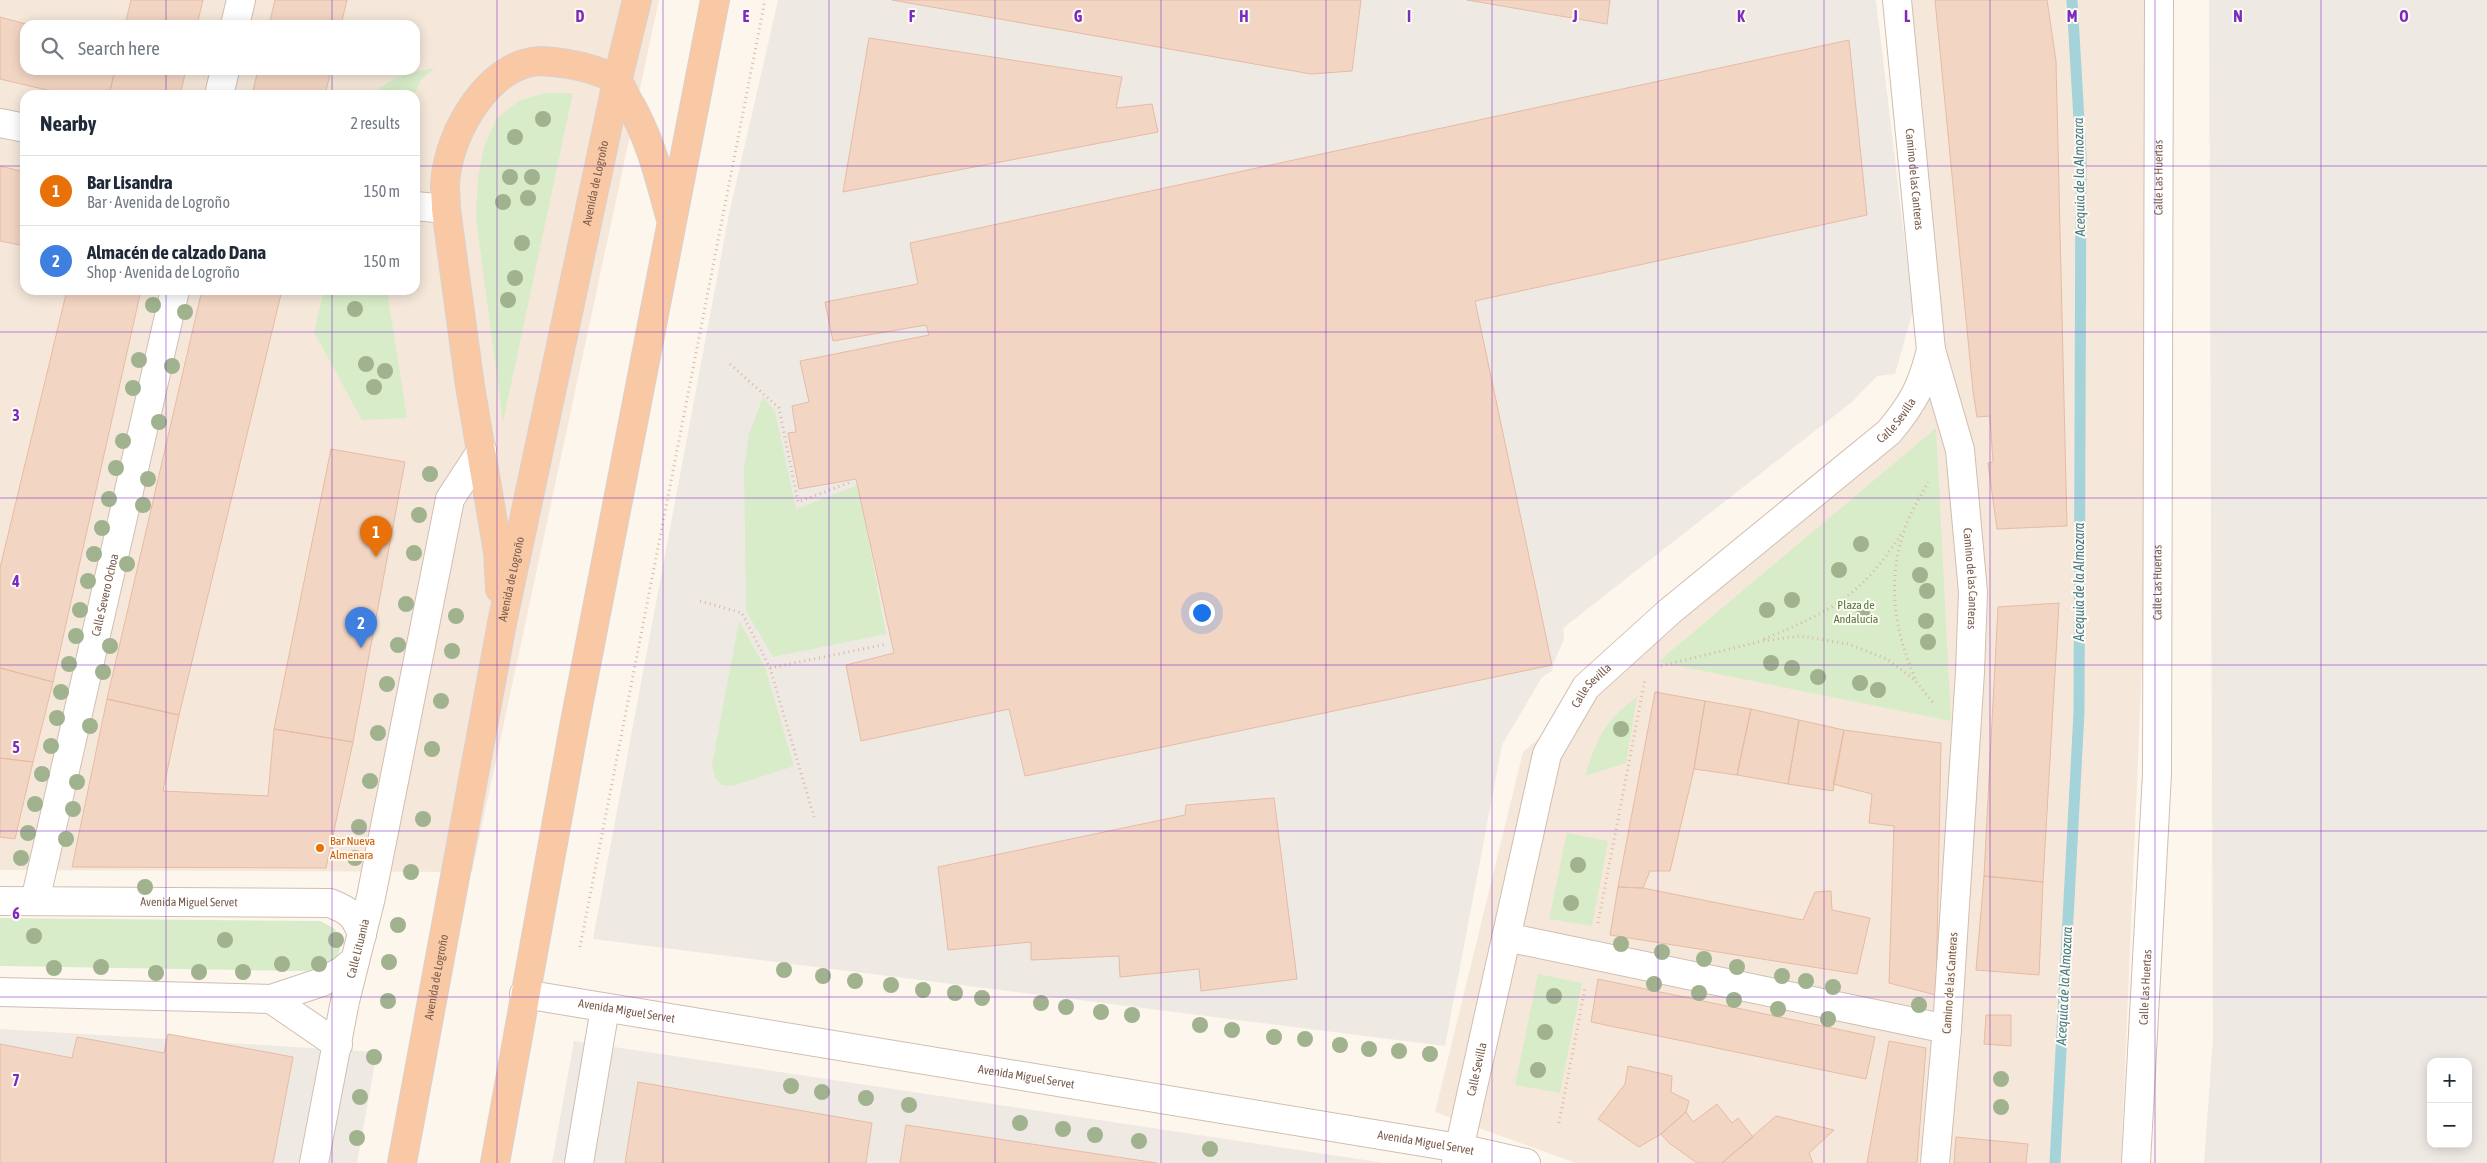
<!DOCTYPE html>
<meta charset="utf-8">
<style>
body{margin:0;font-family:"Asap Condensed",sans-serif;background:#f2f2f3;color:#1f2937}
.controls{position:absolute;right:15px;bottom:15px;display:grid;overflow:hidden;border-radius:10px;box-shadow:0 2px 12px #0003}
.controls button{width:45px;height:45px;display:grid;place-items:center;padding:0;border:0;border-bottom:1px solid #e0e1e3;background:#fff;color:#1f2937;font:25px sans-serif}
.you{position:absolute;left:1201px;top:612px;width:18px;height:18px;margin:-12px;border:4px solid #fff;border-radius:50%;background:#1a73e8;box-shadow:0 0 0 8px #1a73e833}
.badge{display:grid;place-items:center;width:32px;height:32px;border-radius:50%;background:#e76f51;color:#fff;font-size:16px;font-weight:700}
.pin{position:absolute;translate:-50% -41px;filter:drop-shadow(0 1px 2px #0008)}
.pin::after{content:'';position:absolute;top:26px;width:18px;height:15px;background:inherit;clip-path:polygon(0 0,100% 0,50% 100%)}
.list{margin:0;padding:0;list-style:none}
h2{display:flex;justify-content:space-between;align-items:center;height:65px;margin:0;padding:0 20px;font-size:21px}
h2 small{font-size:16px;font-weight:400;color:#747a83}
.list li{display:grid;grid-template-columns:32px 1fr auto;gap:15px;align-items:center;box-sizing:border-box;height:70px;padding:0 20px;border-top:1px solid #e0e1e3}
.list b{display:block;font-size:19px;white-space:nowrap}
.list p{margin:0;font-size:16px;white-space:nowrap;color:#747a83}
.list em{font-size:16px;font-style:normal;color:#747a83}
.icon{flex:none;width:28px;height:28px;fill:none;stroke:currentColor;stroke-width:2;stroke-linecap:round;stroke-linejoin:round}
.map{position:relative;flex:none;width:2487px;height:1163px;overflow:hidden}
.search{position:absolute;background:#fff;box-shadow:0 2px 12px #0003;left:20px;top:20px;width:400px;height:55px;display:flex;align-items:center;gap:12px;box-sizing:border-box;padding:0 18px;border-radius:15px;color:#747a83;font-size:19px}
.panel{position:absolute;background:#fff;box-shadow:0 2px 12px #0003;left:20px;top:90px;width:400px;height:205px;border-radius:15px}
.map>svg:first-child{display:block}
.residential{fill:#f5e8da;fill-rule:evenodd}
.industrial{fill:#efe9e4;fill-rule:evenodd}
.green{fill:#d8ecc9}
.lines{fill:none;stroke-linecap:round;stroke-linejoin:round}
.stream{stroke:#a5d3da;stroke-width:11}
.building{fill:#f3d5c3;stroke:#e6bba3}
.minor-casing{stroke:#d1beb0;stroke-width:30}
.trunk-casing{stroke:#dad1cd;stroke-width:30}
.path{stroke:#d9b8a5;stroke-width:3;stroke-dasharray:1 4;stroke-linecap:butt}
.minor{stroke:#fff;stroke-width:28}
.trunk{stroke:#f9c8a4;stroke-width:28}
.tree{fill:#a0b28e}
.grid{fill:none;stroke:#7b2cbf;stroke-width:1;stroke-opacity:0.55}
.food-dot{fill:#e8710a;stroke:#fffaf3;stroke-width:2}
.labels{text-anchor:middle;stroke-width:4;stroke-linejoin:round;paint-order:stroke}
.street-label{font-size:12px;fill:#7a5c4d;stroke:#fffaf3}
.park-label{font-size:12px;fill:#537a41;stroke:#fffaf3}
.food-label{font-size:12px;fill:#c56008;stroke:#fffaf3;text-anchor:start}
.water-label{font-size:14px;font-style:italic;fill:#437c86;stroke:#fffaf3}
.grid-label{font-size:16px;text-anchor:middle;font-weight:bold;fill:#7b2cbf;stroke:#fffaf3;stroke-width:4;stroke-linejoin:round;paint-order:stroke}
</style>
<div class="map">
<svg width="2487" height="1163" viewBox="0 0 2487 1163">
<rect width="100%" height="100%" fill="#fdf6ec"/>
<!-- residential -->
<path class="residential" d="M0,0H659L472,872L0,870ZM25,25H415V70H25ZM25,95H415V290H25Z
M1884,0H2170L2121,1163H1576L1435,1112L1523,752L1924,411Z"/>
<!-- industrial -->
<path class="industrial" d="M778,0H1876L1913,311L1895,374L1877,376L1852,402L1563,628L1564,639L1554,662L1552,671L1542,677L1502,745L1445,1046L593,939L729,214Z
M2209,0H2487V1163H2204L2213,1038ZM2431,1062H2468V1144H2431Z
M0,1029L377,1052L357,1163H0Z
M574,1041L1385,1163H552Z"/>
<!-- green -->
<path class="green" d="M435,68L421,80L414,95H373C391,76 409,73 435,68Z
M544,93H573L503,422L476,218L478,178L484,146L497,118L519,101Z
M324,290H387L407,418L362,420L314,332Z
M763,397L775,411L796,509L858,485L886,634L773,657L746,611L744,467L749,434Z
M1936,428L1951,721L1658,662Z
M739,621L765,667L794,766L733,786L722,785L715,778L712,765Z
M1637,697L1626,763L1585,776C1597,738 1604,721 1637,697Z
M1567,833L1608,841L1592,926L1549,919Z
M0,918L320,921L335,929C336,934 341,943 340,948C338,963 318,968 306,971L0,966Z
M1538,974L1582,983L1560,1093L1515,1085Z"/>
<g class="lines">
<!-- stream -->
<path class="stream" d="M2055,1163L2079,712L2081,154L2072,0"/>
</g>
<!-- building -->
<path class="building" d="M131,0H203L197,25H125Z
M275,0H347L341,25H269Z
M892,0H1361L1352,71L1311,74Z
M1467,0H1610L1607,24Z
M1935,0H2047L2056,61L2067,526L1997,529L1988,463L1993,462L1990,416L1977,417L1973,391Z
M0,17L29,25H25V70H115L109,95H68L0,79Z
M869,38L1122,77L1116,108L1152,104L1158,132L843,192Z
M1849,40L1867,215L1475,301L1552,665L1025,776L1009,709L861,741L846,665L894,653L856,479L799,489L788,433L796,432L792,406L809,402L800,361L929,335L926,325L833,341L825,302L918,284L910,243Z
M115,70H186L180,95H109Z
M258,70H331L325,95H252Z
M0,166L25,172V246L0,241Z
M67,290H141L53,682L0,668V568Z
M202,290H282L179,715L107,699Z
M331,449L405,462L353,742L274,729Z
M2059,603L2043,882L1984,876L1998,607Z
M0,668L53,682L33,762L0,758Z
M1655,692L1705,701L1694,769L1670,871H1650L1643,888L1618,887Z
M107,699L179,715L163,791L268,796L274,729L353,742L326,868L72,867Z
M1705,701L1751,709L1737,775L1694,769Z
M1751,709L1799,720L1788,784L1737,775Z
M1799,720L1844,730L1833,791L1788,784Z
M1844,730L1941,743L1936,995L1889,983L1894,826L1869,823L1872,794L1833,784Z
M0,758L33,762L15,839L0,837Z
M1274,798L1297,979L1201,991L1199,969L1120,977L1119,956L1031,960V942L948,950L938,867L1185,815L1186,805Z
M1984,876L2043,882L2039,975L1976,970Z
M1618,887L1643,888L1803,920L1815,892L1831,891L1832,910L1870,918L1857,974L1610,935Z
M1598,979L1875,1037L1866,1079L1591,1022Z
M1986,1015H2011V1046L1984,1044Z
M168,1034L293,1057L273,1163H0V1044L72,1058L77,1037L164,1053Z
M1889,1041L1926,1048L1917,1163H1867Z
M1628,1066L1672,1076L1671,1092L1689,1101L1686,1112L1661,1134L1639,1147L1598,1119L1625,1084Z
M638,1082L872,1123L866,1163H625Z
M1717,1104L1732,1123L1738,1118L1753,1137L1722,1163H1697L1669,1143L1661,1134L1686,1112L1693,1122Z
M1776,1116L1834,1130L1809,1153L1813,1163H1722Z
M906,1125L1157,1163H900Z
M1956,1137L2028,1144L2026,1163H1954Z"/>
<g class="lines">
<defs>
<g id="minor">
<path id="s1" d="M1897,0L1931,350L1960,450L1973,592L1970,672L1947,1029L1935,1163"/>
<path d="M235,25L241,0"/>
<path d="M219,95L225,70"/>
<path d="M0,123L25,128"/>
<path d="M415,206L446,209"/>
<path id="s2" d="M0,901L330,903C350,911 355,915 362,935"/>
<path id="s3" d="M35,901L175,290"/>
<path d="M1506,937L1947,1029"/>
<path d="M0,992L271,999L322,982L342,971L355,960"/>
<path id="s4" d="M524,994L1459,1148L1526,1163"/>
<path d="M271,999L338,1045"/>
<path id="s5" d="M314,1163L345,1001L371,897L450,499L482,450"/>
<path d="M579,1163L605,1008"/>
<path id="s6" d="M1456,1163L1547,754L1586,687L1670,611L1889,432C1914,402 1922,386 1931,350"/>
<path id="s7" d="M2136,1163L2157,774L2159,0"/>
</g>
<g id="trunk">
<path d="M500,589L498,552L470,386L446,209C446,201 445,193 445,186C446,141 481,75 527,63C540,59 555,62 568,64C582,66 608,73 617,82C622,86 624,94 627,99C649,135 659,175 670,216"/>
<path id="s8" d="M402,1163L502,623L617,82L637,0"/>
<path d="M495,1163L574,727L715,0"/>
</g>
</defs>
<!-- minor casing -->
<use href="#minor" class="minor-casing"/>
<!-- trunk casing -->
<use href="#trunk" class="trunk-casing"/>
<!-- path -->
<path class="path" d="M730,364L779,408L798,502L851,482
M700,601L742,613L770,668L814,817
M1764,639C1832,611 1861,596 1902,533
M1661,666L1762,641L1801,636L1848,644L1887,659L1915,680L1934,704
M770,668L887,644
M1915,678C1894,629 1887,583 1904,531C1909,514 1920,498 1928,482
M1598,923L1645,679
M580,947L765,0
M1559,1123L1585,988"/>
<!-- minor -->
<use href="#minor" class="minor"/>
<!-- trunk -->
<use href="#trunk" class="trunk"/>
</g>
<!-- trees -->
<g class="tree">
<circle cx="543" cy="119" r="8"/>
<circle cx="515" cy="137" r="8"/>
<circle cx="510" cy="177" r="8"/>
<circle cx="532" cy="177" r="8"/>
<circle cx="528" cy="198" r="8"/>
<circle cx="503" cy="202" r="8"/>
<circle cx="522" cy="243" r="8"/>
<circle cx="515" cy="278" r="8"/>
<circle cx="508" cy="300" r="8"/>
<circle cx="153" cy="305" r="8"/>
<circle cx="355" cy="309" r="8"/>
<circle cx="185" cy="312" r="8"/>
<circle cx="139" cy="360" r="8"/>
<circle cx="366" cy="364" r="8"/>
<circle cx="172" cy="366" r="8"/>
<circle cx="385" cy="371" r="8"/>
<circle cx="374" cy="387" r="8"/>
<circle cx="133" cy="388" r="8"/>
<circle cx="159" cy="422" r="8"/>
<circle cx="123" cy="441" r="8"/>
<circle cx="116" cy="468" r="8"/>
<circle cx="430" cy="474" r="8"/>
<circle cx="148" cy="479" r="8"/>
<circle cx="109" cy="499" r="8"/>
<circle cx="143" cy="505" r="8"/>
<circle cx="419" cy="515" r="8"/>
<circle cx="102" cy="528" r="8"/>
<circle cx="1861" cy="544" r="8"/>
<circle cx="1926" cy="550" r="8"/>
<circle cx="414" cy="553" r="8"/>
<circle cx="94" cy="554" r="8"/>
<circle cx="127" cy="564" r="8"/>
<circle cx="1839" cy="570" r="8"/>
<circle cx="1920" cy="575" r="8"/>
<circle cx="88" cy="581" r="8"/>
<circle cx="1927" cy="591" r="8"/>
<circle cx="1792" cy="600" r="8"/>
<circle cx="406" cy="604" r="8"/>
<circle cx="80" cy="610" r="8"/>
<circle cx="1767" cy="610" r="8"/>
<circle cx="456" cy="616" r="8"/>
<circle cx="1863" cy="616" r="8"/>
<circle cx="1926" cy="621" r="8"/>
<circle cx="76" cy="636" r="8"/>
<circle cx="1928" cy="642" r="8"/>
<circle cx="398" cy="645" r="8"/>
<circle cx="110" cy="646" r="8"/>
<circle cx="452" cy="651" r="8"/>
<circle cx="1771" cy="663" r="8"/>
<circle cx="69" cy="664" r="8"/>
<circle cx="1792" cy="668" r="8"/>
<circle cx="103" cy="672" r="8"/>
<circle cx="1818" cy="677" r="8"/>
<circle cx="1860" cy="683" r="8"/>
<circle cx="387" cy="684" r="8"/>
<circle cx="1878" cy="690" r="8"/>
<circle cx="61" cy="692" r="8"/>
<circle cx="441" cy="701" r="8"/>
<circle cx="57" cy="718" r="8"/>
<circle cx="90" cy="726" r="8"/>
<circle cx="1621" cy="729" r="8"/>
<circle cx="378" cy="733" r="8"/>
<circle cx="51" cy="746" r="8"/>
<circle cx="432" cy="749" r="8"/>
<circle cx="42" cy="774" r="8"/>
<circle cx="370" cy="781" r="8"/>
<circle cx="77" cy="782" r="8"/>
<circle cx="35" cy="804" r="8"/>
<circle cx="73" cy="809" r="8"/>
<circle cx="423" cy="819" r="8"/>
<circle cx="359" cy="827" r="8"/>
<circle cx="28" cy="833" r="8"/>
<circle cx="66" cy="839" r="8"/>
<circle cx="21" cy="858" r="8"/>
<circle cx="355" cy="858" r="8"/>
<circle cx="1578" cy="865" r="8"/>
<circle cx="411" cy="872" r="8"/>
<circle cx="145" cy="887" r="8"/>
<circle cx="1571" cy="903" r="8"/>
<circle cx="398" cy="925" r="8"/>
<circle cx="34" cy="936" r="8"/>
<circle cx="225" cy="940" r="8"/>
<circle cx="336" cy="940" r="8"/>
<circle cx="1621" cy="944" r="8"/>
<circle cx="1662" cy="952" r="8"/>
<circle cx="1704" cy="959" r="8"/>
<circle cx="389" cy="962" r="8"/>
<circle cx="282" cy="964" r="8"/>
<circle cx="319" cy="964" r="8"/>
<circle cx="101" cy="967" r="8"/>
<circle cx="1737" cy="967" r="8"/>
<circle cx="54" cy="968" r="8"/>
<circle cx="784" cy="970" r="8"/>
<circle cx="199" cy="972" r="8"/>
<circle cx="243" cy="972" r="8"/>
<circle cx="156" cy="973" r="8"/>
<circle cx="823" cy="976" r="8"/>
<circle cx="1782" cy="976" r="8"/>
<circle cx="855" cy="981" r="8"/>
<circle cx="1806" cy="981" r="8"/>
<circle cx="1654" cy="984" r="8"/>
<circle cx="891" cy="985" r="8"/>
<circle cx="1833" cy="987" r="8"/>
<circle cx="923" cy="990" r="8"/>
<circle cx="955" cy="993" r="8"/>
<circle cx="1699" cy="993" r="8"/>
<circle cx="1554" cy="996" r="8"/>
<circle cx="982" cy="998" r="8"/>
<circle cx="1734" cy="1000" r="8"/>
<circle cx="388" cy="1001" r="8"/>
<circle cx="1041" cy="1003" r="8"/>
<circle cx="1919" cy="1005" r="8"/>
<circle cx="1066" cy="1007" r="8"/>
<circle cx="1778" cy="1009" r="8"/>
<circle cx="1101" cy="1012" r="8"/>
<circle cx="1132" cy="1015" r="8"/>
<circle cx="1828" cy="1019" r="8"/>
<circle cx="1200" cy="1025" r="8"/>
<circle cx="1232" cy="1030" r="8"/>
<circle cx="1545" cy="1032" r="8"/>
<circle cx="1274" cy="1037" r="8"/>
<circle cx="1305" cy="1039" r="8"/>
<circle cx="1340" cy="1045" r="8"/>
<circle cx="1369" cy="1049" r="8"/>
<circle cx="1399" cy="1051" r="8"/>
<circle cx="1430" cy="1054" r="8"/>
<circle cx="374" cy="1057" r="8"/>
<circle cx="1538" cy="1070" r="8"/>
<circle cx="2001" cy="1079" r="8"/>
<circle cx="791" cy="1086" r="8"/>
<circle cx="822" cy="1092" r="8"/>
<circle cx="360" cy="1097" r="8"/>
<circle cx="866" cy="1098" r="8"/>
<circle cx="909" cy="1105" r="8"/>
<circle cx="2001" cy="1107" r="8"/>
<circle cx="1020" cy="1123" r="8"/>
<circle cx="1063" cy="1129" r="8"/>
<circle cx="1095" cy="1135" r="8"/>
<circle cx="357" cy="1138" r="8"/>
<circle cx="1139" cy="1141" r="8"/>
<circle cx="1210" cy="1149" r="8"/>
</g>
<!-- grid -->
<path class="grid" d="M166,0V25M332,0V25M497,0V1163M663,0V1163M829,0V1163M995,0V1163M1161,0V1163M1326,0V1163M1492,0V1163M1658,0V1163M1824,0V1163M1990,0V1163M2155,0V1163M2321,0V1163M166,70V95M332,70V95M0,166H25M415,166H2487M166,290V1163M332,290V1163M0,332H2487M0,498H2487M0,665H2487M0,831H2487M0,997H2487"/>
<!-- markers -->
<circle class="food-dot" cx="320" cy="848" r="5"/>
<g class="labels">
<!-- street labels -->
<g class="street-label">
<text dy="4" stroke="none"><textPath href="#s7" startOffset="986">Calle Las Huertas</textPath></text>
<text dy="4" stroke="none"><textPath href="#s1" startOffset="180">Camino de las Canteras</textPath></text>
<text dy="4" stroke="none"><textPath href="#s8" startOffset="999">Avenida de Logroño</textPath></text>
<text dy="4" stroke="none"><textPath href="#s6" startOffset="906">Calle Sevilla</textPath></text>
<text dy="4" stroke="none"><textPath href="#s1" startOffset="585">Camino de las Canteras</textPath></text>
<text dy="4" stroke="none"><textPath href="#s8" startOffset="594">Avenida de Logroño</textPath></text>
<text dy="4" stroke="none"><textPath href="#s7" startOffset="581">Calle Las Huertas</textPath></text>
<text dy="4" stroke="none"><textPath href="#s3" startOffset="314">Calle Severo Ochoa</textPath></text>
<text dy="4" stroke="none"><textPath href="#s6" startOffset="501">Calle Sevilla</textPath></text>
<text dy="4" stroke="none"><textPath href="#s2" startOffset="189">Avenida Miguel Servet</textPath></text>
<text dy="4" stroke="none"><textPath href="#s5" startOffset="219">Calle Lituania</textPath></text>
<text dy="4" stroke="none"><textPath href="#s8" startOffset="189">Avenida de Logroño</textPath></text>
<text transform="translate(1950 983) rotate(-86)" y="4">Camino de las Canteras</text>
<text dy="4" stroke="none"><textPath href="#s7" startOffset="176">Calle Las Huertas</textPath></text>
<text dy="4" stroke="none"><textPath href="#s4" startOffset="104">Avenida Miguel Servet</textPath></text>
<text dy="4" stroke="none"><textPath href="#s6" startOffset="96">Calle Sevilla</textPath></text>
<text dy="4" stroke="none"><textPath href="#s4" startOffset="509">Avenida Miguel Servet</textPath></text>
<text dy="4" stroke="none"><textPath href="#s4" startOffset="914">Avenida Miguel Servet</textPath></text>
</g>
<!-- park labels -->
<g class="park-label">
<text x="1856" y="609">Plaza de<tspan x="1856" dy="14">Andalucía</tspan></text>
</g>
<!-- food labels -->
<g class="food-label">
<text x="330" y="845">Bar Nueva<tspan x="330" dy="14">Almenara</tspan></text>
</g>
<!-- water labels -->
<g class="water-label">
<text transform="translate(2079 177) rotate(-91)" y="5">Acequia de la Almozara</text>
<text transform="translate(2079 582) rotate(-90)" y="5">Acequia de la Almozara</text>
<text transform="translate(2064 986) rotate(-87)" y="5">Acequia de la Almozara</text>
</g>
</g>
<g class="grid-label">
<text x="580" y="22">D</text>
<text x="746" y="22">E</text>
<text x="912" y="22">F</text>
<text x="1078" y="22">G</text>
<text x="1244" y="22">H</text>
<text x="1409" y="22">I</text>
<text x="1575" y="22">J</text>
<text x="1741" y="22">K</text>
<text x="1907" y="22">L</text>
<text x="2072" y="22">M</text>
<text x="2238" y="22">N</text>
<text x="2404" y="22">O</text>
<text x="16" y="421">3</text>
<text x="16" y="587">4</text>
<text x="16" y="753">5</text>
<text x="16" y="919">6</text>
<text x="16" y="1086">7</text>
</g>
</svg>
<div class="controls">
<button>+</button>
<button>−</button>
</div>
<div class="you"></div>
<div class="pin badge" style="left:376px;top:557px;background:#e8710a">1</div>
<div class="pin badge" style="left:361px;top:648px;background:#3f7fe0">2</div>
<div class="search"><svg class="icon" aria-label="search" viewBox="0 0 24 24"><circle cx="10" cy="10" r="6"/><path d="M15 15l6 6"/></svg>Search here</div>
<section class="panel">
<h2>Nearby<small>2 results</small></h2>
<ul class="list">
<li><span class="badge" style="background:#e8710a">1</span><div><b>Bar Lisandra</b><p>Bar · Avenida de Logroño</p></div><em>150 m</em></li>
<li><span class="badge" style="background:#3f7fe0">2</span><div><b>Almacén de calzado Dana</b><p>Shop · Avenida de Logroño</p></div><em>150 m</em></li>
</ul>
</section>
</div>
